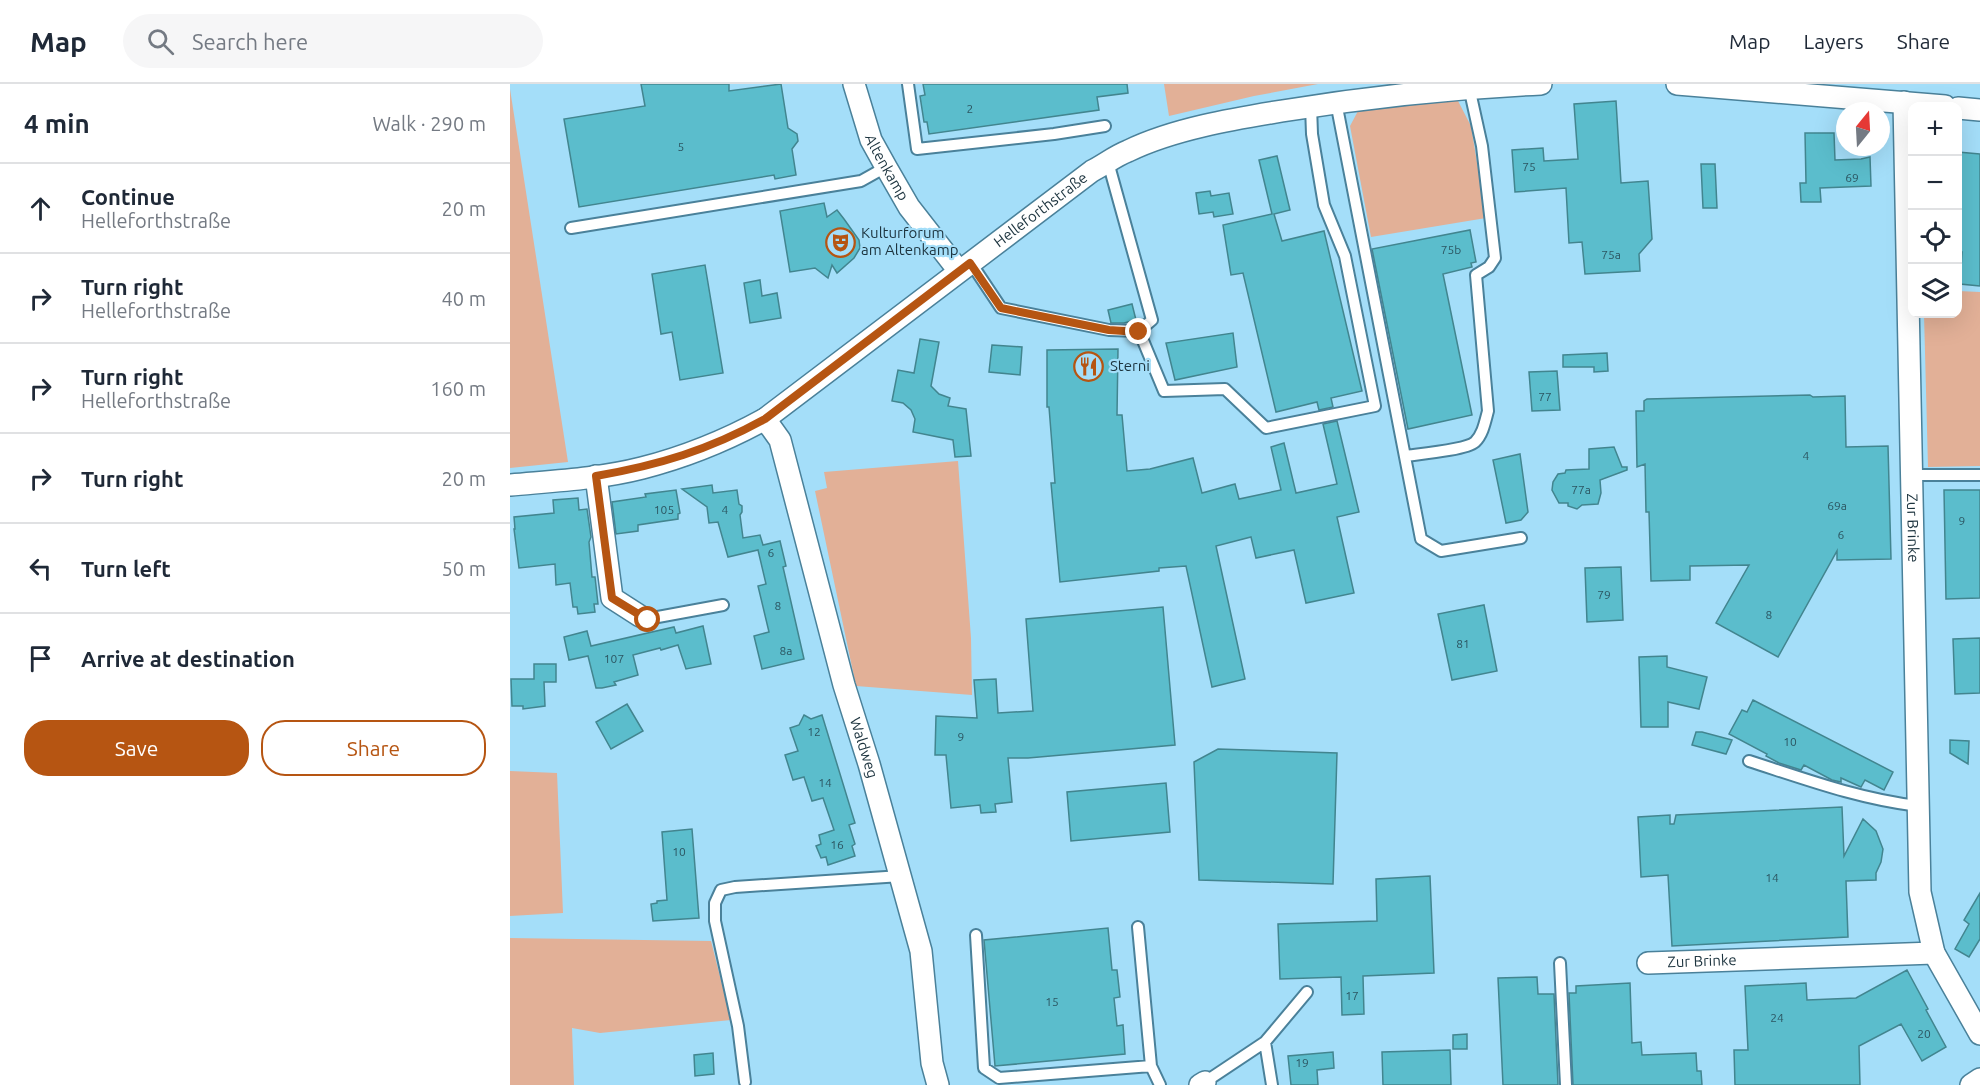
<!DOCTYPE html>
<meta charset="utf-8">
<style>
body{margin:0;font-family:Ubuntu,sans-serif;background:#f6f6f7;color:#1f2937}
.controls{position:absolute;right:18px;top:18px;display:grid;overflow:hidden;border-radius:12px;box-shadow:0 6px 24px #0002}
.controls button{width:54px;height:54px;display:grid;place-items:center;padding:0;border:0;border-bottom:2px solid #e0e1e3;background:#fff;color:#1f2937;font:30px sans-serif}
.compass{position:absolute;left:1326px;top:18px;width:54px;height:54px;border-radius:50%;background:#fff;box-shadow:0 6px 24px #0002;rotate:18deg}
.stop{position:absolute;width:18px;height:18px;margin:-14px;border:4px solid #b65512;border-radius:50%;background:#fff}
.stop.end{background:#b65512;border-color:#fff;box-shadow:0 2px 6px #0008}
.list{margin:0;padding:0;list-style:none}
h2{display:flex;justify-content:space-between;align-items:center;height:78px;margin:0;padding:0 24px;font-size:26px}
h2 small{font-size:20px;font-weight:400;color:#747a83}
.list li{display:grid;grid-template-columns:39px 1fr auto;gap:18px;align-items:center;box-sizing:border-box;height:90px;padding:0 24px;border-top:2px solid #e0e1e3}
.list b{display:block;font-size:22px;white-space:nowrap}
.list p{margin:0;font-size:20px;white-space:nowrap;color:#747a83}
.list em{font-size:20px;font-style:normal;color:#747a83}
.actions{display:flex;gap:12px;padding:18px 24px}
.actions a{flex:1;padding:14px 0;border:2px solid #b65512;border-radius:24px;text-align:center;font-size:21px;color:#b65512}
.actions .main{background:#b65512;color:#fff}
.icon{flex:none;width:33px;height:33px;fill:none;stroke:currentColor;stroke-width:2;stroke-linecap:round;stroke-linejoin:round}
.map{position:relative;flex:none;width:1470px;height:1001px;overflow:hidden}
header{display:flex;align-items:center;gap:36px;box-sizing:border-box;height:84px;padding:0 30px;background:#fff;border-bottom:2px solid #e0e1e3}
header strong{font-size:28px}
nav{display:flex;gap:33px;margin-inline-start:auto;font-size:21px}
.search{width:420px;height:54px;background:#f6f6f7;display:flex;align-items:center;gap:15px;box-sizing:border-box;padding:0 21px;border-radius:33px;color:#747a83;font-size:22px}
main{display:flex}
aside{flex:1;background:#fff}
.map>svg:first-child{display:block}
.green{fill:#e2b097}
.building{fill:#5bbdcc;stroke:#42858f;stroke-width:1.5}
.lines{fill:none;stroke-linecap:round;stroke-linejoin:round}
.lane-casing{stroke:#4a819a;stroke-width:14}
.street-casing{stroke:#4a819a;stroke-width:24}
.lane{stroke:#fff;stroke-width:10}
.street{stroke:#fff;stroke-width:21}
.route{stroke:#b65512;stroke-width:8}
.labels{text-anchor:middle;stroke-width:4.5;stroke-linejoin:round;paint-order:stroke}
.number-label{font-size:12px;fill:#2c5662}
.street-label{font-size:15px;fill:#1c333e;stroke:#a4def9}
.poi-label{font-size:15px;fill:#1c333e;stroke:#a4def9;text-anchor:start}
</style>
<header>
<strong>Map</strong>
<div class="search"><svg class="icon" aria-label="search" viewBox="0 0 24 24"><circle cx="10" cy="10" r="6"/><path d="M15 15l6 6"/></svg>Search here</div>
<nav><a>Map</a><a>Layers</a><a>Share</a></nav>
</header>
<main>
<aside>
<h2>4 min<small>Walk · 290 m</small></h2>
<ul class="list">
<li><svg class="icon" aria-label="ahead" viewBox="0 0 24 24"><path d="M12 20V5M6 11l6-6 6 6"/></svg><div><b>Continue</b><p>Helleforthstraße</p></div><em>20 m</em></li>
<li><svg class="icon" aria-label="right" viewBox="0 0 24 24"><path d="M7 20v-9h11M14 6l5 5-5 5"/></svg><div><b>Turn right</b><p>Helleforthstraße</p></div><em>40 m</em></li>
<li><svg class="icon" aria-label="right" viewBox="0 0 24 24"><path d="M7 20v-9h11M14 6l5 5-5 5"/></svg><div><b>Turn right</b><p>Helleforthstraße</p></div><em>160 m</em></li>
<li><svg class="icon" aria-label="right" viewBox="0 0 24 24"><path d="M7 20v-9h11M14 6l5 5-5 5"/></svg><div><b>Turn right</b></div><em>20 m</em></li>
<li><svg class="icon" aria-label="left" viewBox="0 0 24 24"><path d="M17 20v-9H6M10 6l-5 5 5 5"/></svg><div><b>Turn left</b></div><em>50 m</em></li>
<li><svg class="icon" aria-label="arrive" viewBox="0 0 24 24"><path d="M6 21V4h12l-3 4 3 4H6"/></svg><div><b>Arrive at destination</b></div></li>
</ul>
<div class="actions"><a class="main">Save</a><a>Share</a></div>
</aside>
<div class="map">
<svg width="1470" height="1001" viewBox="0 0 1470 1001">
<rect width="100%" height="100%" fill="#a4def9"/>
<!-- green -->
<path class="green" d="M654,0H808L744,12L659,32Z
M0,5L58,378L0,384Z
M947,15L961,42L976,134L861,153L840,42L848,27Z
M1448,207L1470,208V382L1418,383L1414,230H1448Z
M448,377L461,554L462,611L346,602L305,407L317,404L314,388Z
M0,687L47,689L53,829L0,832Z
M0,854L201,857L221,936L90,949L62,944L64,1001H0Z"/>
<!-- building -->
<path class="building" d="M131,0H219V7L271,0L278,44L287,50L288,57L282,65L286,91L265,95L264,91L69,123L54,35L135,22Z
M413,0H617L618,9L587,13L589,26L419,50L417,38H414L410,12L415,11Z
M1106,17L1111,99L1138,97L1142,155L1129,170L1130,187L1075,190L1072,158L1059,159L1056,104L1005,108L1002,66L1033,64L1034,77L1068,75L1064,20Z
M1295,49H1324L1325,76L1351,75L1360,73L1361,102L1310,104L1311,118H1291L1290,99H1296Z
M1448,68L1470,70V202L1450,200L1452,168H1448Z
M767,72L780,126L764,130L772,157L814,147L852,307L821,314L823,323L809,326L807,318L766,328L733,189L721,191L713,141L762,130L749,76Z
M1191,80H1205L1207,124H1193Z
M700,107L701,112L719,109L723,130L704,133L703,128L689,130L686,109Z
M314,119L317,133L327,126L334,135L349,156L350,164L344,174L327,189L322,181L318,194L305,184L280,188L270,127Z
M960,146L966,178L961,179L962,183L933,190L962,331L898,345L862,165Z
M195,181L213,289L170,296L162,248L151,250L142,190Z
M250,196L252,212L267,209L271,234L240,239L234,199Z
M622,220L626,236L614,239H601L598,226Z
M723,249L727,283L665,296L656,259Z
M410,255L429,258L421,302L429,310L440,314L438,322L456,325L461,372L445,373L443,356L403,348L405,335L401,326L393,319L382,317L388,286L404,289Z
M482,261L512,263L510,291L479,288Z
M608,265L607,331H612L617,387L640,385L683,374L692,409L725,400L729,415L771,406L761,363L774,359L786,409L827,400L813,340L827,337L849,428L827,433L844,509L796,519L784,466L746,474L741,453L706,462L735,595L702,603L676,482L649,484V487L550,498L541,399H545L539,323H537V266Z
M1097,269L1098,287L1084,288V283H1053V271Z
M1047,287L1050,326L1022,327L1019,288Z
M1300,311L1303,313L1335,312L1336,363L1378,362L1381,475L1327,476V467L1268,573L1206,539L1239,481L1180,482V496L1141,497L1139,428H1136L1135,380L1127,383L1126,327H1134V317L1137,315Z
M1104,363L1112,383H1117V386L1090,396L1091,409L1088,420L1072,421L1067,425L1058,422V419H1049L1042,406L1043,398L1048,390L1055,389L1056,386L1079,385V365Z
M1010,370L1018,428L1011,436L996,439L983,376Z
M202,401L203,409L227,406L229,420L232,422V428L230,431L233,454L250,451L253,461L270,457L276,482L273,483L294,575L252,585L244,552L259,548L248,502L256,500L248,466L218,473L208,438L199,439L197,423L172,405Z
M166,406L170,429L168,430V435L128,441V447L106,450L102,418L136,413L135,410Z
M1434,406H1470V514L1436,515Z
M68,414L69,426L77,425L81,453L79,458L82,493H85L88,520H84L85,528L68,530L67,523H63L60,499L46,501L45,480L9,484L4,445H5L4,433L44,429L43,416Z
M1111,483L1113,536L1077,538L1075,484Z
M974,521L987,587L942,596L928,530Z
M653,523L665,661L518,674H498L502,718L485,720L486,728L471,729L470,721L441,724L436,671H425L426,632L467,634L464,596L486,595L488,629L523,627L516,535Z
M193,542L201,580L176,585L168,561L151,566L150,564L123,571L128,591L104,598L106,601L92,604H86L78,572L59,576L54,553L77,547L81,562L164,543L166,549Z
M1470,554V609L1445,610L1443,555Z
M1157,572V583L1197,593L1189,625L1158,618V643H1131L1129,573Z
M24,580H46V598H34L35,622L13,625V622H2L1,595H24Z
M1243,616L1383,688L1374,706L1355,696L1351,703L1331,694V698L1322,696L1294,681L1291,686L1269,679L1256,672L1257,670L1219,650L1232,626L1237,628Z
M117,620L133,647L101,665L86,638Z
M294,631L301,635L312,631L345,739L339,741L345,760L342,762L345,772L318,781L316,773L311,774L306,762L311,760L309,751L324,746L313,714L302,717L294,693L283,696L275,671L288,667L280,644L289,641Z
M1186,648H1192L1222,656L1216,670L1182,661Z
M1440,656L1459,657L1458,680L1440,669Z
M708,665L827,669L823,800L689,796L684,678Z
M656,699L660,748L561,757L557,708Z
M1332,723L1334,772L1353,735L1366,747L1373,765L1371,778L1366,789V796L1336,797L1338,853L1162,862L1158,791L1131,793L1128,733L1160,731V740H1164L1166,731Z
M182,745L189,834L143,837L141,820L147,819V817L157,816L152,748Z
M920,792L924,889L853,892L854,930L832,931L831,893L770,895L768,840L867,837L866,795Z
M1470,809V855L1459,873L1445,865L1459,840L1454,836Z
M598,844L602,886H607L610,913L604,914L607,942L613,941L615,970L485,982L474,856Z
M1397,886L1418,925L1416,926L1436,963L1412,977L1391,940L1349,962L1350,1001H1225L1224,966H1238L1235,902L1296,899L1297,916L1346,914Z
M1027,893L1028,910H1044L1048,1001H993L988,894Z
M1120,899L1122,959L1131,958L1132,971L1186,969L1187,987H1191L1192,1001H1063L1059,909H1066V902Z
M957,950V965H943V951Z
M940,966L941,1001H873L872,968Z
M823,968L824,984L807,986L808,1001H781L778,972Z
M203,969L204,990L185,992L184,971Z"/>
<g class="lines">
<defs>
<path id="lane" d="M398,0L407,65L544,50L595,42
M826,18L911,455L931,467L1011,454
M61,144L351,97L376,83
M461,179L491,224L599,246L629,247L642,236L598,78
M629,247L654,307L715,305L756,344L865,322L835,172L814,121L802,50L801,22
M895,372C909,370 956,366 965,358C973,350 975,338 978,327L966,191L979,183L985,174L972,62L959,3
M1401,391H1470
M130,532L137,535L213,521
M1239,677C1295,695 1349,715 1408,722
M628,843L641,982L650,1001
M466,851L474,984L489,994L641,982
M1050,879L1056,1001
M755,958L762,1001
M235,998L228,942L205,837V819L211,806L225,803L391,792
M695,998L755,958L797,908"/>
<g id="street">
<path id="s1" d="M344,0L361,56L376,83L399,123L449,187"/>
<path d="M1167,0L1435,22"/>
<path id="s2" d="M1394,18L1410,808L1424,869L1470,950"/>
<path d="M1448,24L1470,26"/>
<path id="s3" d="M255,335L270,356L334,601L359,680L411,867L422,979L428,1001"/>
<path d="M86,392L102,514L130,532"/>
<path id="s4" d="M0,401C44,397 89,395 132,384C175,373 215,357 255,335L582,87C594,81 605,72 618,67C663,45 723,35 772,27C858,13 944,4 1031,0"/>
<path id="s5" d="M1138,879L1424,869"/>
<path d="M690,1001L695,998"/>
<path d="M1461,1001L1470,995"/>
</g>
</defs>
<!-- lane casing -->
<use href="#lane" class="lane-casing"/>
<!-- street casing -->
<use href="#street" class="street-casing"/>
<!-- lane -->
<use href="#lane" class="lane"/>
<!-- street -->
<use href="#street" class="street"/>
</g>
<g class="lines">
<!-- route -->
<path class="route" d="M138,536L102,514L86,392C149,381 199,366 255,335L460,179L491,224L599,246L629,248"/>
</g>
<!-- icons -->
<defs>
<symbol id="theatre-ring" viewBox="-11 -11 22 22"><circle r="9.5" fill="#a4def9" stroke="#b65512" stroke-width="1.5"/><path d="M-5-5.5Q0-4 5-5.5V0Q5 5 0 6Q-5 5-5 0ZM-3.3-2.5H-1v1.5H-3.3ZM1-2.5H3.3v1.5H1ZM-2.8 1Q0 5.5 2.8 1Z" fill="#b65512"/></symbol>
<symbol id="restaurant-ring" viewBox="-11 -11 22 22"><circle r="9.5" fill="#a4def9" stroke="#b65512" stroke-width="1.5"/><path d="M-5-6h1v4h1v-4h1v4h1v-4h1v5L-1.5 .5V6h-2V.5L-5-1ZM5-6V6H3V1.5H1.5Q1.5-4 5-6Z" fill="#b65512"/></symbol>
</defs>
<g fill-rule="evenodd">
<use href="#theatre-ring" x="314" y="142" width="33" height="33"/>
<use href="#restaurant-ring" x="562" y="266" width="33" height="33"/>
</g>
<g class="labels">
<!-- number labels -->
<g class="number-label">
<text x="460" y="29">2</text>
<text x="171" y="67">5</text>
<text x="1019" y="87">75</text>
<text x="1342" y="98">69</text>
<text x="941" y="170">75b</text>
<text x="1101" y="175">75a</text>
<text x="1035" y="317">77</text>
<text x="1296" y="376">4</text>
<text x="1071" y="410">77a</text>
<text x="1327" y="426">69a</text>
<text x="154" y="430">105</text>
<text x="215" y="430">4</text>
<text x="1452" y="441">9</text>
<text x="1331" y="455">6</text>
<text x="261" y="473">6</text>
<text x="1094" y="515">79</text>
<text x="268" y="526">8</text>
<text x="1259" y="535">8</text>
<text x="953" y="564">81</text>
<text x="276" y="571">8a</text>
<text x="104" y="579">107</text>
<text x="304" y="652">12</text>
<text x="451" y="657">9</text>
<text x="1280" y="662">10</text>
<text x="315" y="703">14</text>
<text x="327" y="765">16</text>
<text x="169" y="772">10</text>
<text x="1262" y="798">14</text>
<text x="842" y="916">17</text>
<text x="542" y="922">15</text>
<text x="1267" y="938">24</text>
<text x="1414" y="954">20</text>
<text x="792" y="983">19</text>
</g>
<!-- street labels -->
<g class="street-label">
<text dy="5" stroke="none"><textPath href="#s1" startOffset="90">Altenkamp</textPath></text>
<text dy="5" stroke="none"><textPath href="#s4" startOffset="612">Helleforthstraße</textPath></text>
<text dy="5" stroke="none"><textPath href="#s2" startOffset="426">Zur Brinke</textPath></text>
<text dy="5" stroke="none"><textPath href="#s3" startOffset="345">Waldweg</textPath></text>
<text dy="5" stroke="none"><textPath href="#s5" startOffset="54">Zur Brinke</textPath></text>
</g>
<!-- poi labels -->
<g class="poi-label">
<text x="351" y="154">Kulturforum<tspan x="351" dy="17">am Altenkamp</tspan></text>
<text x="600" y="287">Sterni</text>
</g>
</g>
</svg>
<div class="controls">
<button>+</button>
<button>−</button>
<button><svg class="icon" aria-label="locate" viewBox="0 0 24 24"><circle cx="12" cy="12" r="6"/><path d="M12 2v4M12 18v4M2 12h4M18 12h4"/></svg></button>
<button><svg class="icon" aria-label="layers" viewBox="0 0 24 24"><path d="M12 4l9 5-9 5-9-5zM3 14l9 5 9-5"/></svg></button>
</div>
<svg class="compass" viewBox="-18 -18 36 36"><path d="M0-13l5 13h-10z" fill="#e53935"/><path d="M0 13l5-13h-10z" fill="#747a83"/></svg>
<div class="stop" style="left:138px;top:536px"></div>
<div class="stop end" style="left:629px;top:248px"></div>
</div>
</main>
